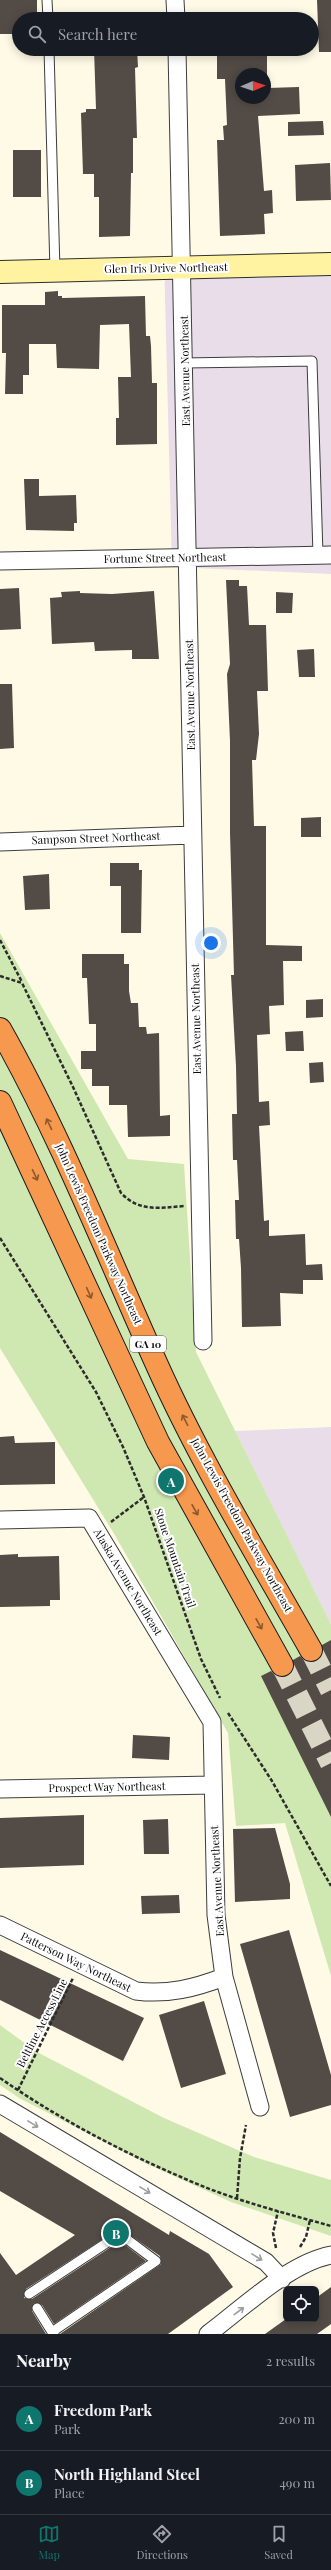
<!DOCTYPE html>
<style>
body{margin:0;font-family:"Playfair Display",serif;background:#242831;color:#f1f3f6}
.controls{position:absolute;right:12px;bottom:12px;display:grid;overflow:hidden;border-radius:6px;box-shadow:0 2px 10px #0003}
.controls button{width:36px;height:36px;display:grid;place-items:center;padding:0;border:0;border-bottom:1px solid #363941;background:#171b24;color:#f1f3f6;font:20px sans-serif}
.compass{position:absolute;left:235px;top:68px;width:36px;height:36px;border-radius:50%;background:#171b24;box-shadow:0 2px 10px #0003;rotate:88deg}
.you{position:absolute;left:211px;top:943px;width:14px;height:14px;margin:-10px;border:3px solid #fff;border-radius:50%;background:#1a73e8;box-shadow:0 0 0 6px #1a73e833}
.badge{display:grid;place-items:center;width:26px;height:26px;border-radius:50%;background:#0f766e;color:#fff;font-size:13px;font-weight:700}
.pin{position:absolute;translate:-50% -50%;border:2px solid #fff;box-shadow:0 1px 4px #0006}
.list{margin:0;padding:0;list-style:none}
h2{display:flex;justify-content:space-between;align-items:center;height:52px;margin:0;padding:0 16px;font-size:17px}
h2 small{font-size:13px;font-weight:400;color:#9ea1a6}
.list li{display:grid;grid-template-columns:26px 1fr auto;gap:12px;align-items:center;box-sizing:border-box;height:64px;padding:0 16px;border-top:1px solid #363941}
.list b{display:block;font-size:15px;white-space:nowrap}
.list p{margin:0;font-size:13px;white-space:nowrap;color:#9ea1a6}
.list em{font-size:13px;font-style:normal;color:#9ea1a6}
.icon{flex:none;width:22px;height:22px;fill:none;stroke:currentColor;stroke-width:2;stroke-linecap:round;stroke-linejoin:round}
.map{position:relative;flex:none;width:331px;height:2334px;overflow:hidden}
.search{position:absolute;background:#171b24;box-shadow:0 2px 10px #0003;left:12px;right:12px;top:12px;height:44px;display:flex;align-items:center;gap:10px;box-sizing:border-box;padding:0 14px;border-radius:22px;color:#9ea1a6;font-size:15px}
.sheet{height:180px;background:#171b24}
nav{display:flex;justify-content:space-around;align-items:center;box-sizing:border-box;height:56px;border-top:1px solid #363941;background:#171b24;font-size:11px;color:#9ea1a6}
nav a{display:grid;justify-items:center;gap:2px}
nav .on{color:#0f766e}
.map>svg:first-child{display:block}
.industrial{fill:#e8dde9}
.green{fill:#cfe8b1}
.building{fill:#524b46;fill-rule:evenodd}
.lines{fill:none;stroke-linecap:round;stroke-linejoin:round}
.highway-tunnel{stroke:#dad6c5;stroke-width:22;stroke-dasharray:22 11;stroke-linecap:butt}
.lane-casing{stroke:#3d3d3d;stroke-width:11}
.street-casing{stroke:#3d3d3d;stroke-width:19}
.secondary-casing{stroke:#2c2c2c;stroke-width:24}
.highway-casing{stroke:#1b1b1b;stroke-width:24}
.path{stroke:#2c2c2c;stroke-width:2.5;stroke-dasharray:4 2;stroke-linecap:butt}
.lane{stroke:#fff;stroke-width:9}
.street{stroke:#fff;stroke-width:17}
.secondary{stroke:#fff3a1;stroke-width:22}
.highway{stroke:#f6984d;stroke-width:22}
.oneway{stroke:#8c582f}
.oneway2{stroke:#9d9d9d}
.labels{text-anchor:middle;stroke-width:4;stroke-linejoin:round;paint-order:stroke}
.shield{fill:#fff;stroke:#545454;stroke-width:1}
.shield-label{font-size:10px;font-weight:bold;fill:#0a0a0a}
.street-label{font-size:11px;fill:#0a0a0a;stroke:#fff}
</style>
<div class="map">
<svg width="331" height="2334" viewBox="0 0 331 2334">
<rect width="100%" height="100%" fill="#fffae6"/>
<!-- industrial -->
<path class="industrial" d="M331,256V574L172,567L164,258Z
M331,1427V1624L235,1431Z"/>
<!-- green -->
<path class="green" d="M0,933L128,1159L184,1164L196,1352L331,1624V1976L285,1823L236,1826L228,1733L113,1532L0,1348Z
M0,2025L37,2052L164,2118L254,2157L331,2180V2236L231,2202L145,2163L19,2098L0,2085Z"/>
<!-- building -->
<path class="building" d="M0,0H37V19H19V34H0Z
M317,0H331V52H319Z
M94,49H137L138,67L135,68L137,138H133V173H131L130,236L99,237V197H94V174H83L81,113L86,112V109H96Z
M217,49H259V53L267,52V88L299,87L300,114L258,116L264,191L272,190L273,213L264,214L265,234L220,236L217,140H224L223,126L227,125L225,79H217ZM241,74H265V98H241Z
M323,121L324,135L288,136V122Z
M13,150H41V197H13Z
M330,163L331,200L296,201L295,165Z
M58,291V296H62V298L145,296L146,336H150L151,346L152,383H157V444L116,445V418H119L118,377H131L129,324L100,325L99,369L57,368L56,344H29V375H23V394H5L6,353H2V305H45V292Z
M24,479H39V496L76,495L77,523H74V531L26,530Z
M226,580H239V586H247L249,625H266L268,691H257L259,734L256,760H252L254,826H266V945L302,946V961H283L284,1005L269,1006L270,1034L257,1035L259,1102L269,1101L270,1125L259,1126L264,1221L269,1220V1236L305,1234L306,1265L322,1264L323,1280H303V1294L280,1293L281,1326L242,1327L241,1268L239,1239H236L235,1200H239L237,1160H233L232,1114H237L236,1066L231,975H234L230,833V741L227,674L230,664Z
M19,588L21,629L0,630V589Z
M80,591V593L112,594L154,591L159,659H132V650L95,651L94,642L52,644L50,598L62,597L61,592Z
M276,592L293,593L292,613H276Z
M314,649L315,677H299L297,650Z
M0,684H12L14,748L0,749Z
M321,817V837H301V818Z
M110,863H139V870H142L141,933H121V886H110Z
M49,874L50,909L25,910L23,876Z
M82,954H124V964H129V991L131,1003H138L139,1027H146L147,1034L159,1033L160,1116L170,1115V1136L128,1137L127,1105H109V1086H92V1069H81V1051H96V1024H89L87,978H82Z
M323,999V1017L306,1018V1000Z
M303,1031L304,1051H286L285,1032Z
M323,1062L324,1082L310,1083L309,1063Z
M14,1436L15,1443L55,1442V1484L0,1485V1437Z
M18,1554V1557L59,1556L60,1600H50V1606L0,1607V1555Z
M331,1640V1817L261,1676L271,1671L276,1676H288L293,1671V1660L300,1656L305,1661H317L322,1656V1645Z
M133,1735L170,1737L169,1760L132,1758Z
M84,1815V1865L0,1868V1818Z
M168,1819L169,1854H144L143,1820Z
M275,1828L290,1884V1899L235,1902L233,1829Z
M179,1895L180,1913L142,1914L141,1896Z
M289,1930L331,2075V2105L290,2117L240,1944Z
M0,1950L144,2018L123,2061L0,2000Z
M204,2001L226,2074L181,2088L159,2015Z
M0,2132L169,2235L170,2231L209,2254L233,2287L168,2334H60L161,2264L160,2256L120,2228L26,2289L24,2298L32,2299L120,2241L146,2261L54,2324L42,2305L34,2303L32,2311L46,2334H0V2253L16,2275L75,2235L0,2191Z
M331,2287V2324L317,2334H265L286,2319H316V2298Z"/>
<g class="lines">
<!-- highway-tunnel -->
<path class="highway-tunnel" d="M311,1650L331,1690
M282,1665L331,1763"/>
<defs>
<path id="lane" d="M47,0L48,19
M49,49L55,271
M184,363L312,361L318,555
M29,2294L120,2234L156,2261L52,2332L54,2334
M37,2308L52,2332"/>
<path id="street" d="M175,0L176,19
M177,49L203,1341
M0,561L331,555
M0,842L192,835
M0,1520L89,1518L212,1722L216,1915L224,1977L260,2107
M0,1789L213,1785
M0,1925L136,1991C168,1995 195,1988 224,1977
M0,2104L266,2262L282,2279
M208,2334C243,2308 289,2263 331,2255"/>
<path id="secondary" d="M0,272L331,264"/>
<path id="highway" d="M0,1029C61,1137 106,1252 157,1365C201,1463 258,1556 311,1650
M0,1102L158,1442L282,1665"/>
</defs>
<!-- lane casing -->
<use href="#lane" class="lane-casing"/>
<!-- street casing -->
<use href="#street" class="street-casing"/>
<!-- secondary casing -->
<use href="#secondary" class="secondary-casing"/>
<!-- highway casing -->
<use href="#highway" class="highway-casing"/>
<!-- path -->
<path class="path" d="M0,940L22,982
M0,976L22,983L73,1087L121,1193C139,1212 160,1208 184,1206
M0,1238L96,1392L123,1447L144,1497L201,1659L220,1698
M111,1522L144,1497
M228,1713L272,1781L331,1886
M0,2078C56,2117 118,2150 181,2177C229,2199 281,2212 331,2226
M18,2090L73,1978
M237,2198L240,2158L246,2125
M300,2247L306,2237L310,2220
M276,2248L273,2233L278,2211"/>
<!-- lane -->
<use href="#lane" class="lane"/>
<!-- street -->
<use href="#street" class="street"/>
<!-- secondary -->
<use href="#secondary" class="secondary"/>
<!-- highway -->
<use href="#highway" class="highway"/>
</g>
<!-- one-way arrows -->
<defs><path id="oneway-shaft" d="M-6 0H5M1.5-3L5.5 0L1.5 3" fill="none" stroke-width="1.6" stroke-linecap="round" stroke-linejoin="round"/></defs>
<g class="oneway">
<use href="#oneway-shaft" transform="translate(49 1124) rotate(-115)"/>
<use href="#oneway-shaft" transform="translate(35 1175) rotate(64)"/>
<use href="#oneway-shaft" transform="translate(89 1293) rotate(66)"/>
<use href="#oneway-shaft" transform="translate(185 1420) rotate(-117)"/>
<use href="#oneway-shaft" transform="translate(195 1510) rotate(61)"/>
<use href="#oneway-shaft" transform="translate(259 1624) rotate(61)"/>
</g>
<g class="oneway2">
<use href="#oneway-shaft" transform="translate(33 2124) rotate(31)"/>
<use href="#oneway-shaft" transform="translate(145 2190) rotate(31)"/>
<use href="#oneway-shaft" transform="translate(257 2257) rotate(31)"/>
<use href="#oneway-shaft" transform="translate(239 2311) rotate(-37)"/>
</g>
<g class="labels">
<!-- shield labels -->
<rect class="shield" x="130" y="1336" width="36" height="16" rx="3"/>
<g class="shield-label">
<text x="148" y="1348">GA 10</text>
</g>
<!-- street labels -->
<g class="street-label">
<text transform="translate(166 268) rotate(-1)" y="4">Glen Iris Drive Northeast</text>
<text transform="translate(185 371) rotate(-91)" y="4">East Avenue Northeast</text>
<text transform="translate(165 558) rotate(-1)" y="4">Fortune Street Northeast</text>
<text transform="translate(190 695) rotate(-91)" y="4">East Avenue Northeast</text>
<text transform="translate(96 838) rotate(-2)" y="4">Sampson Street Northeast</text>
<text transform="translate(196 1019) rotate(-91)" y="4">East Avenue Northeast</text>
<text transform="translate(99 1234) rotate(66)" y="4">John Lewis Freedom Parkway Northeast</text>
<text transform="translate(242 1525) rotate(61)" y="4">John Lewis Freedom Parkway Northeast</text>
<text transform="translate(175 1558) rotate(71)" y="4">Stone Mountain Trail</text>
<text transform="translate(128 1582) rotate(59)" y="4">Alaska Avenue Northeast</text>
<text transform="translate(107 1787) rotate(-1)" y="4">Prospect Way Northeast</text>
<text transform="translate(217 1881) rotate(-93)" y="4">East Avenue Northeast</text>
<text transform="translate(76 1962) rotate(26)" y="4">Patterson Way Northeast</text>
<text transform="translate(42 2023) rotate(-63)" y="4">Beltline Access Line</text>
</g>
</g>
</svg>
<div class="controls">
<button><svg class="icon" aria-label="locate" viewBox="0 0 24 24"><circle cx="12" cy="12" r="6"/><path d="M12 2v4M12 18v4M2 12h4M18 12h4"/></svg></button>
</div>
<svg class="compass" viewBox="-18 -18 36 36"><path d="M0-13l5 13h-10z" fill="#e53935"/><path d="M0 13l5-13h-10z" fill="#9ea1a6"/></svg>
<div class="you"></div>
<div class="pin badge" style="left:171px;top:1481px">A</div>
<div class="pin badge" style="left:116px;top:2233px">B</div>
<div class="search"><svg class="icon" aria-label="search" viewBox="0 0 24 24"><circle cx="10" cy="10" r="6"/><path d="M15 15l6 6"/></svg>Search here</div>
</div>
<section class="sheet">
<h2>Nearby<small>2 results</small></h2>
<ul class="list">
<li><span class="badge">A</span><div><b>Freedom Park</b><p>Park</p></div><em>200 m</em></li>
<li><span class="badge">B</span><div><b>North Highland Steel</b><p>Place</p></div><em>490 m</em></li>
</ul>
</section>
<nav>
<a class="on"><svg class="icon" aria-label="map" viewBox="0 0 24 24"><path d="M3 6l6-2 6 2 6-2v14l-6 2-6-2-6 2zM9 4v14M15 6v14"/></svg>Map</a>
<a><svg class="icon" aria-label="directions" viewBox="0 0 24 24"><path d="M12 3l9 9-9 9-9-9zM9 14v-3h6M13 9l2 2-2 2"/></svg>Directions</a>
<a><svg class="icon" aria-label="saved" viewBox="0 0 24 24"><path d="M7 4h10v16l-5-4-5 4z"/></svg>Saved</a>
</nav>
